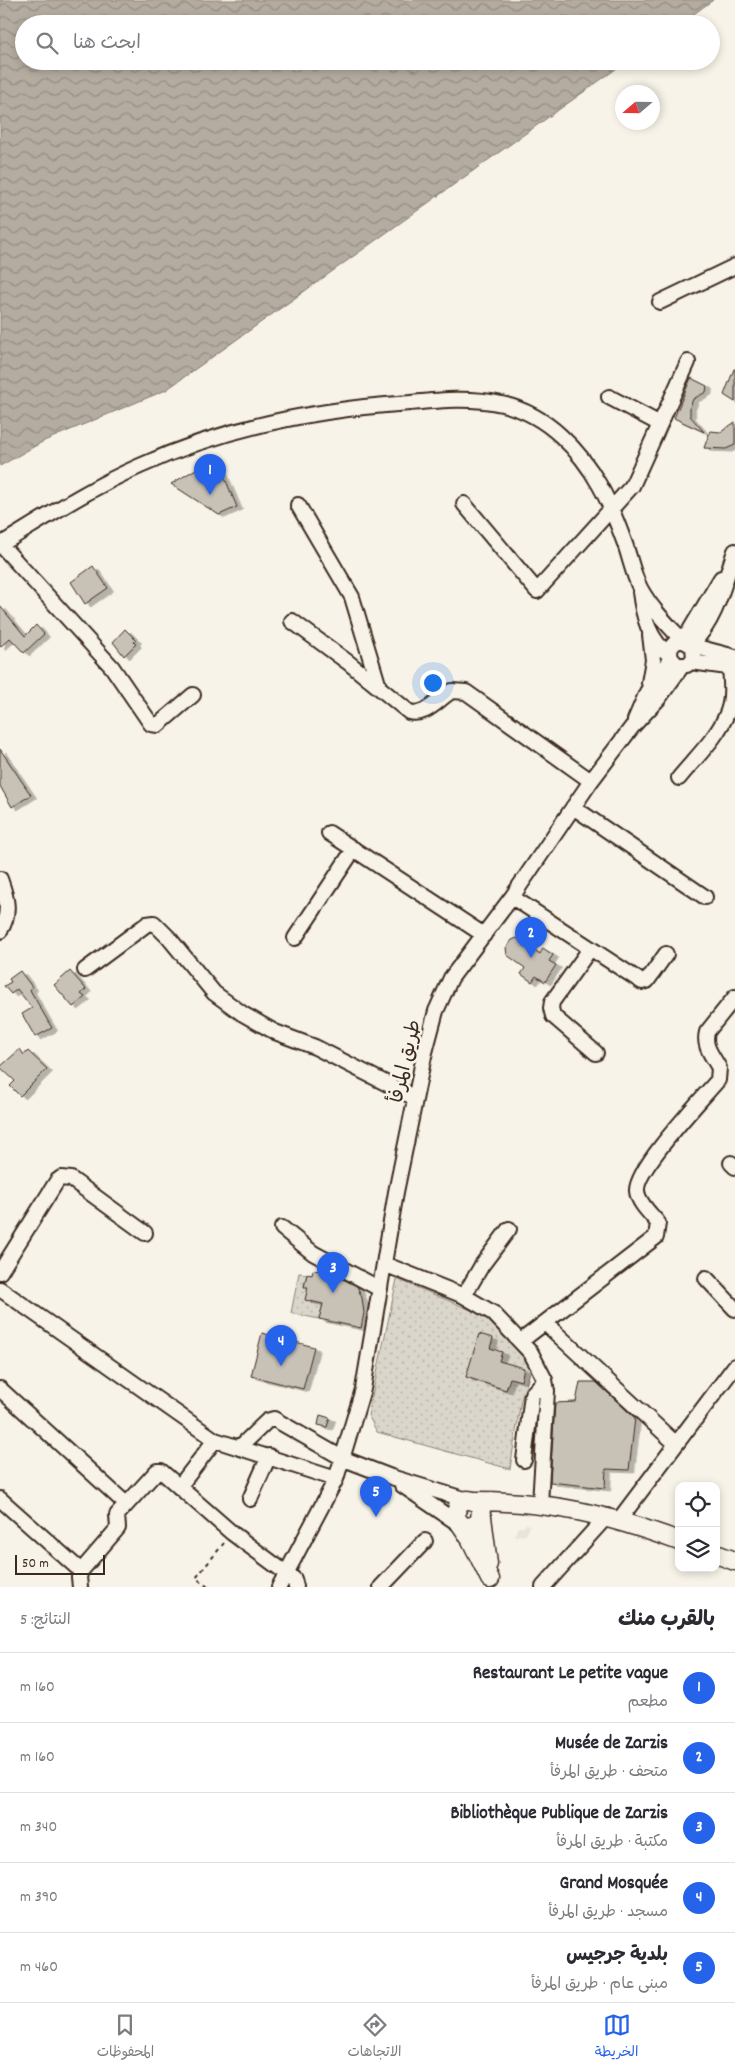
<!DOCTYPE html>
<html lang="ar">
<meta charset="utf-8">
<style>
body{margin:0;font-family:Dekko,"Playpen Sans Arabic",sans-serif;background:#f7f7f7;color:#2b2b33;direction:rtl}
.controls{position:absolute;right:15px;bottom:15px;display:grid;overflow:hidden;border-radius:10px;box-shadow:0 2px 8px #0003}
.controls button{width:45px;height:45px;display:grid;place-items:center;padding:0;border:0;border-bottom:1px solid #e1e1e2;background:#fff;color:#2b2b33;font:25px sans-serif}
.compass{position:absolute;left:615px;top:85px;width:45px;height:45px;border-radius:50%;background:#fff;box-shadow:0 2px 8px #0003;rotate:250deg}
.scale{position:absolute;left:15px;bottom:12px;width:90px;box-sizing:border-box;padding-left:5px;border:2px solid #3b2a1e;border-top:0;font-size:14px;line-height:18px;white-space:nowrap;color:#3b2a1e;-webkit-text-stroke:4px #f7f3e8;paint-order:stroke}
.you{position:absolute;left:432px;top:682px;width:18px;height:18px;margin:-12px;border:4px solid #fff;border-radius:50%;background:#1a73e8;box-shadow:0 0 0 8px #1a73e833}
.badge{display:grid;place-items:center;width:32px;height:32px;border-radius:50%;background:#2563eb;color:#fff;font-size:16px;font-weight:700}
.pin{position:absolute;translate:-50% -41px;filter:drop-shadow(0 1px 2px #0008)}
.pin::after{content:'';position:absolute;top:26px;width:18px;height:15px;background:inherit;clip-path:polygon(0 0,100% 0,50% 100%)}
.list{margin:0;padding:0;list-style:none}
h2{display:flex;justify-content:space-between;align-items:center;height:65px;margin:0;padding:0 20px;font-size:21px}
h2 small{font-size:16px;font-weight:400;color:#7c7c81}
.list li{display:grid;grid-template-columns:32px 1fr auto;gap:15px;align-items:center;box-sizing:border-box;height:70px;padding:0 20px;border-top:1px solid #e1e1e2}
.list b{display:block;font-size:19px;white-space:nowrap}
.list p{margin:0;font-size:16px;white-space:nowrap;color:#7c7c81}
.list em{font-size:16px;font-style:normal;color:#7c7c81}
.icon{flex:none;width:28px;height:28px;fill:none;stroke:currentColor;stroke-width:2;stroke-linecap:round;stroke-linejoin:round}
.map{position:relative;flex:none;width:735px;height:1587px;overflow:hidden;direction:ltr}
.search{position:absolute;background:#fff;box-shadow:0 2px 8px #0003;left:15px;right:15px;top:15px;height:55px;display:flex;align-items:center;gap:12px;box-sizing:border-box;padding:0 18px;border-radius:28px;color:#7c7c81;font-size:19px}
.sheet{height:415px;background:#fff}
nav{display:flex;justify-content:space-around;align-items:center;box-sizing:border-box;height:70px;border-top:1px solid #e1e1e2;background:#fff;font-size:14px;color:#7c7c81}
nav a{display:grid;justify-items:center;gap:2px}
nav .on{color:#2563eb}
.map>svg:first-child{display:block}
.built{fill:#e9e4d9}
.park{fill:url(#park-dots);stroke:#8b8074}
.water{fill:url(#water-waves);stroke:#84786c}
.building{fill:#c8c1b6;stroke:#3b2a1e;filter:url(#shadow)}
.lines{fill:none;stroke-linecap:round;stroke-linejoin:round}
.minor-casing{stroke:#3b2a1e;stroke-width:18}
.major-casing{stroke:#3b2a1e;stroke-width:21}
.path{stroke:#3b2a1e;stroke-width:2;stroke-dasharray:4 4;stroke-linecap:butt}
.minor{stroke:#f7f3e8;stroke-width:14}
.major{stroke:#f7f3e8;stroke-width:18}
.labels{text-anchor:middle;stroke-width:5;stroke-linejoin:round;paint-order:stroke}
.street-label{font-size:20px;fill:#3b2a1e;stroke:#f7f3e8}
</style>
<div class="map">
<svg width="735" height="1587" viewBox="0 0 735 1587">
<defs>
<pattern id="park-dots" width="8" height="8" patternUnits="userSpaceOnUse" patternTransform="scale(1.25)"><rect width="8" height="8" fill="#dbd6cb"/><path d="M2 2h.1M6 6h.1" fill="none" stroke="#bdb8ae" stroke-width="1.8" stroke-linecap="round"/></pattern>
<pattern id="water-waves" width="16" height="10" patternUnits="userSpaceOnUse" patternTransform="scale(1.25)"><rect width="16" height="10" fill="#b4aca0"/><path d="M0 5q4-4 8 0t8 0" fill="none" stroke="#948c82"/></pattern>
<filter id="shadow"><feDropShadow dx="5.5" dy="3" stdDeviation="0" flood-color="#0004"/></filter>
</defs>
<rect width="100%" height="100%" fill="#f7f3e8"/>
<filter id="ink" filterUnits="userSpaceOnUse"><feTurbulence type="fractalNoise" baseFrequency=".02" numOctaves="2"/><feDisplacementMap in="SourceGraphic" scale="10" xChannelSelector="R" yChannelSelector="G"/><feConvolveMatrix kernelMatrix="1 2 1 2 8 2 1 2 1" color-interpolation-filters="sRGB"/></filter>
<g filter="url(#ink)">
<!-- built -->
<path class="built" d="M526,1524L529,1525L526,1535L514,1536L518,1527H524Z"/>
<!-- park -->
<path class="park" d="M299,1273L307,1274L304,1286L308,1287L323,1304L319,1319L291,1313Z
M397,1279L490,1318L532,1366L521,1400L510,1469L377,1432L368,1415Z"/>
<!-- water -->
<path class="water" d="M0,0H713L680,24H24V61H627L166,390L44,441L0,466Z"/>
<!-- building -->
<path class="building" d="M734,369H735V402L724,395Z
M691,378L707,386L706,392L693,399L690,407V416L704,432L674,418Z
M735,422V445L726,449L704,448L710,431L721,432Z
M216,457L237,507L219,515L171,484Z
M93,566L108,588L85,604L71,582Z
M0,606L25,636L36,625L44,634L24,653L10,638L0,647Z
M125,629L136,640L134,642L136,644L124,656L113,642Z
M0,749L31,795L12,807L0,786Z
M517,938L540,954L543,948L553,955L549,961L556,965L545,982L536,976L532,982L521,974L525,968L507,955L506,948L512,940Z
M20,971L32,987L30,990L52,1028L35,1037L22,1014L32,1008L17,989L11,994L4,986L11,982L9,979Z
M70,971L86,989L81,994L85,997L73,1007L54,985Z
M20,1049L24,1055L28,1051L47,1069L20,1096L10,1086L15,1081L0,1067Z
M321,1268L357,1286L362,1298L364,1313L361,1328L319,1319L323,1304L305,1300L308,1287H304L307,1274L312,1275L313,1270L320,1271Z
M262,1333L314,1347L303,1389L251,1376Z
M479,1334L493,1338L490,1348L502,1352L499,1361L524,1368L521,1381L510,1378L506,1390L466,1377Z
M580,1382H596L635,1418L629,1470L606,1469L605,1488L550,1482L555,1403L576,1402Z
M320,1415L330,1418L327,1427L318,1425Z"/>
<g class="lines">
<defs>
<path id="minor" d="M660,302L735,266
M609,397L660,424
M464,504L537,591L632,486L688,362
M298,505L352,597L379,687
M0,545C46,517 90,488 140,466C223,428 319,409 410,403C441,400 471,397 502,404C524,409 545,421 561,436C594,466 610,502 625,544C630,558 633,574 640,588C650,607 667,624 682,640
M1,545L112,667L151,724L158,725L193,695
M640,592C643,616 649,641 670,655
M292,621L349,663L409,712C426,717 438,699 452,691L466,692L591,781
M684,640L721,578
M692,644C718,617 723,585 735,551
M693,646L694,659L687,665H677L671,658C668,648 673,642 682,640L693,646L735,657
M691,662L735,668
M649,683L653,660L650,635
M635,720L647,692L671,658
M679,778C696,757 719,736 728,711C733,697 731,681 730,667
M573,807L705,897
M329,833L484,935
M0,879C7,898 11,913 0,931
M512,897L642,982L647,981L666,954
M295,938L354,849
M590,949L552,1002L551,1008L553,1016L596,1053
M85,970L147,924L154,923L169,938L214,993L243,1014L275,1032L315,1047L415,1098
M731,1163L735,1167
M282,1228L313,1253L380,1289
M384,1264L464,1296L493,1313L531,1353L545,1380L547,1391L540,1503
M0,1272L57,1181L61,1178L71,1179L145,1233
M706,1278L735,1309
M0,1289L215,1440L336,1479
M464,1296L482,1265L509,1229
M545,1323L675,1443
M521,1341L656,1237L658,1223C651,1214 638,1203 637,1191C635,1169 701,1100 718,1080L719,1068C713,1056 703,1047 707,1032L735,997
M0,1389L126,1504
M240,1447L267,1421L274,1419L344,1459L391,1477L467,1500
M524,1460L532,1394L545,1380
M402,1485L459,1524
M179,1487L215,1440
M0,1499L81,1571L79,1577L80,1587
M250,1499L269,1456
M619,1520L735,1366
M81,1571L118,1528L117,1515L157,1471H161L232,1533L294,1579L296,1587
M279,1587L336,1479L363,1389L396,1192L424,1056L436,1011L451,978L512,897L591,781L632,727L659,698L682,666
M381,1587L425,1541
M543,1587L607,1516"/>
<path id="major" d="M475,1501C551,1501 608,1515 679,1541
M482,1517L488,1564
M463,1526L472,1527L480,1521L481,1508C475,1499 467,1498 459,1503L455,1516L470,1538L490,1579
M716,1554L735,1561"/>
</defs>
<!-- minor casing -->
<use href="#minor" class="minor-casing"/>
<!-- major casing -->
<use href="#major" class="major-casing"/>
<!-- path -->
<path class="path" d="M208,1587L196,1578L224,1543"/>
<!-- minor -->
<use href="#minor" class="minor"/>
<!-- major -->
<use href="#major" class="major"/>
</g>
</g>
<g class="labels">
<!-- street labels -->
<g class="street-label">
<text transform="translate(404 1061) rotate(-77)" y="7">طريق المرفأ</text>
</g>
</g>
</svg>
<div class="controls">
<button><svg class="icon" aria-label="locate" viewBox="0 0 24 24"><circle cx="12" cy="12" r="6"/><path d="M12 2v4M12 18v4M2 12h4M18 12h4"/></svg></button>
<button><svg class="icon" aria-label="layers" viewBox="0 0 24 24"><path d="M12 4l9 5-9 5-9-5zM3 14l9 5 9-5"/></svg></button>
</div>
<svg class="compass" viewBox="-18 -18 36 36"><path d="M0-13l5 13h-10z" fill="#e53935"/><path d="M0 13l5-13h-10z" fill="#7c7c81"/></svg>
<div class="scale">50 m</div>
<div class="you"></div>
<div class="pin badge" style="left:210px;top:495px">1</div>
<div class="pin badge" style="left:531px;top:958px">2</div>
<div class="pin badge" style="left:333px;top:1293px">3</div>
<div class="pin badge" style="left:281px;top:1366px">4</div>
<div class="pin badge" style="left:376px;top:1517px">5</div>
<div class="search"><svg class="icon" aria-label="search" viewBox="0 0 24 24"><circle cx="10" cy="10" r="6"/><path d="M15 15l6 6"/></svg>ابحث هنا</div>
</div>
<section class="sheet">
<h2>بالقرب منك<small>النتائج: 5</small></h2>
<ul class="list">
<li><span class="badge">1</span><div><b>Restaurant Le petite vague</b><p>مطعم</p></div><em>160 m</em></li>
<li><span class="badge">2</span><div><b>Musée de Zarzis</b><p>متحف · طريق المرفأ</p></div><em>160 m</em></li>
<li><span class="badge">3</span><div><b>Bibliothèque Publique de Zarzis</b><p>مكتبة · طريق المرفأ</p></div><em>340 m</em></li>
<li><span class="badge">4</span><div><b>Grand Mosquée</b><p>مسجد · طريق المرفأ</p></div><em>390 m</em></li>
<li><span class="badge">5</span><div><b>بلدية جرجيس</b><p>مبنى عام · طريق المرفأ</p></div><em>460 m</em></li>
</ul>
</section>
<nav>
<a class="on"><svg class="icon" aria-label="map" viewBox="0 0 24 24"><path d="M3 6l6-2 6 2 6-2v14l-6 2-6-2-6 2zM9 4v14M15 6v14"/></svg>الخريطة</a>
<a><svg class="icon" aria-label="directions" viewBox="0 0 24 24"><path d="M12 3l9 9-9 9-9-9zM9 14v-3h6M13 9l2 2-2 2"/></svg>الاتجاهات</a>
<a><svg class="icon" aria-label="saved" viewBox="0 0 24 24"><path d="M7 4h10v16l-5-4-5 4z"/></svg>المحفوظات</a>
</nav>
